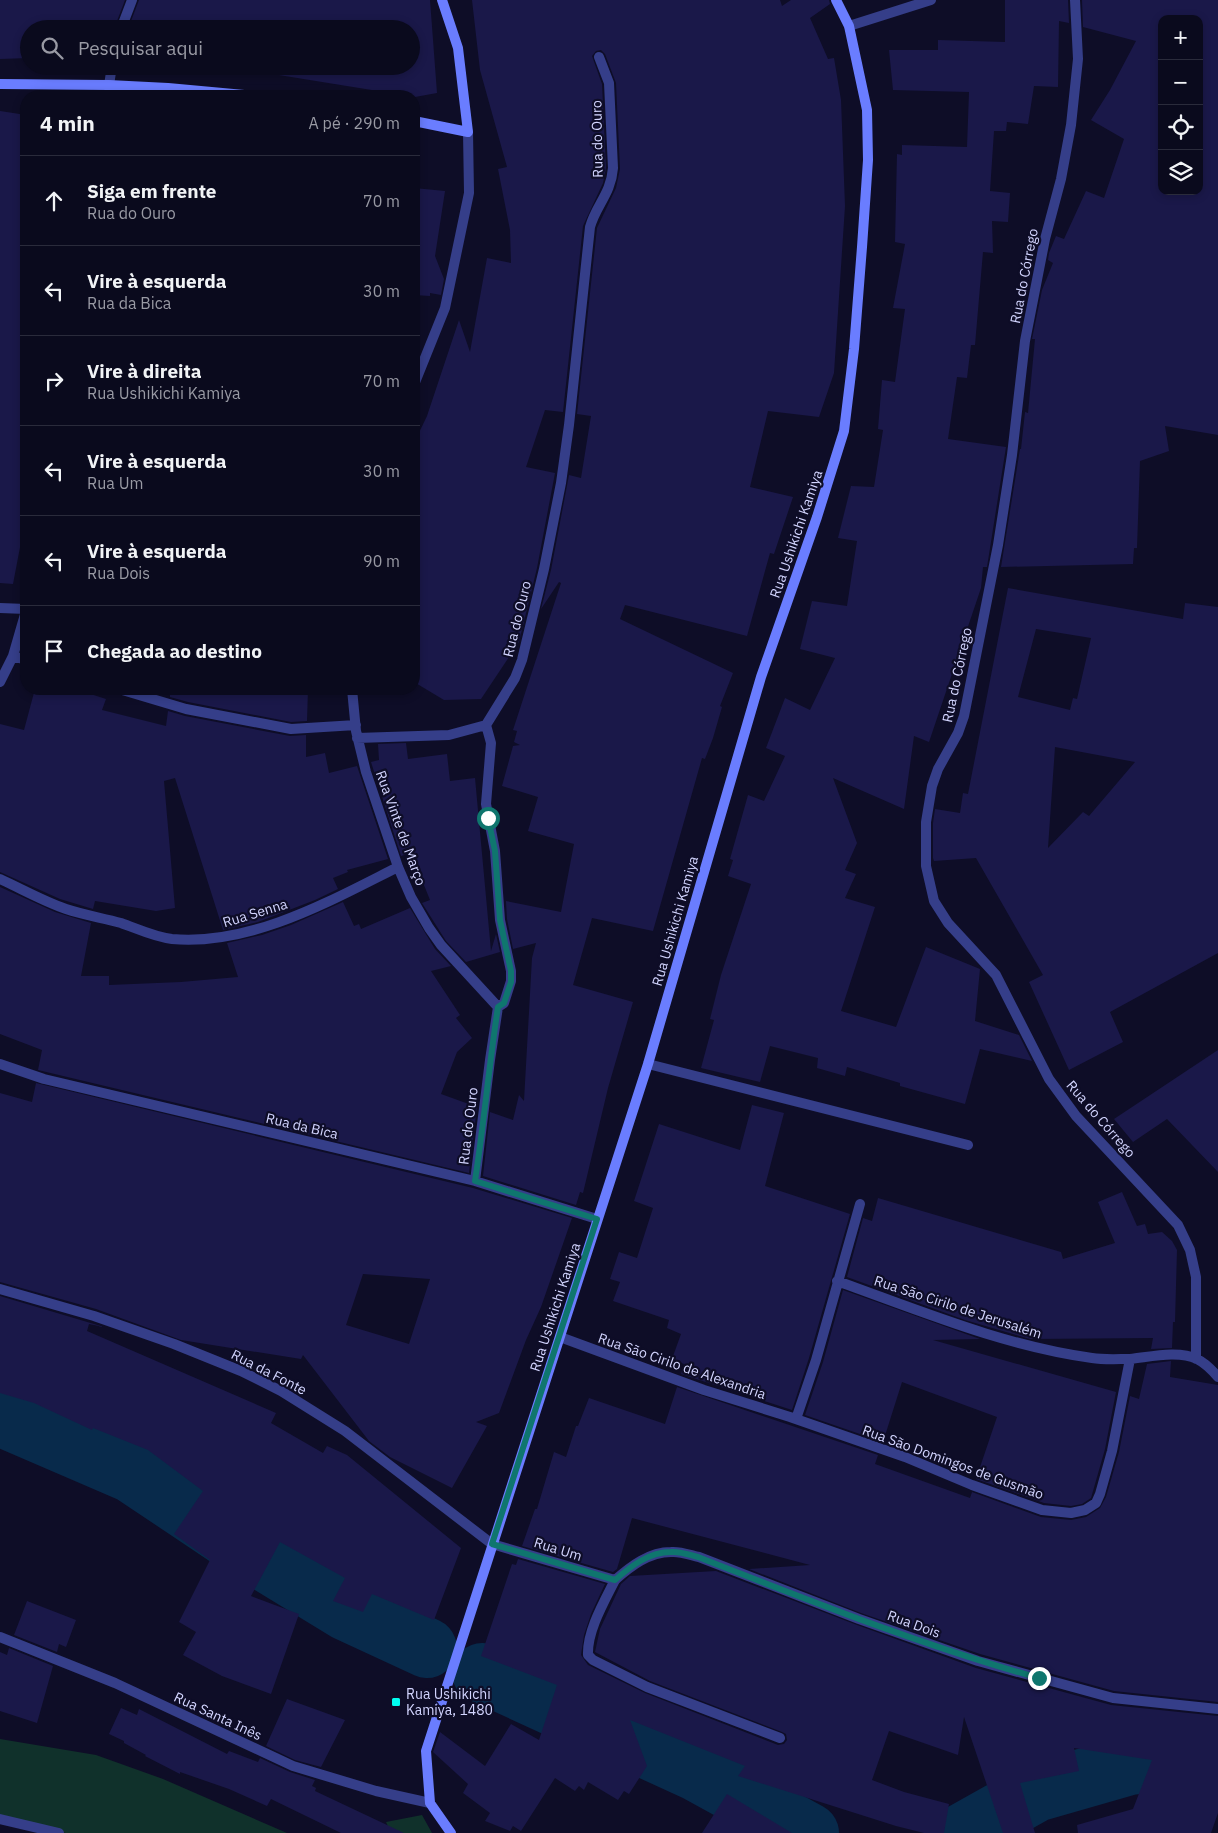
<!DOCTYPE html>
<html lang="pt">
<meta charset="utf-8">
<style>
body{margin:0;font-family:"IBM Plex Sans",sans-serif;background:#18182a;color:#f1f3f6}
.controls{position:absolute;right:15px;top:15px;display:grid;overflow:hidden;border-radius:10px;box-shadow:0 2px 8px #0003}
.controls button{width:45px;height:45px;display:grid;place-items:center;padding:0;border:0;border-bottom:1px solid #2a2b3b;background:#0a0a1d;color:#f1f3f6;font:25px sans-serif}
.stop{position:absolute;width:15px;height:15px;margin:-11px;border:4px solid #0f766e;border-radius:50%;background:#fff}
.stop.end{background:#0f766e;border-color:#fff;box-shadow:0 1px 5px #0008}
.list{margin:0;padding:0;list-style:none}
h2{display:flex;justify-content:space-between;align-items:center;height:65px;margin:0;padding:0 20px;font-size:21px}
h2 small{font-size:16px;font-weight:400;color:#999aa4}
.list li{display:grid;grid-template-columns:32px 1fr auto;gap:15px;align-items:center;box-sizing:border-box;height:90px;padding:0 20px;border-top:1px solid #2a2b3b}
.list b{display:block;font-size:19px;white-space:nowrap}
.list p{margin:0;font-size:16px;white-space:nowrap;color:#999aa4}
.list em{font-size:16px;font-style:normal;color:#999aa4}
.icon{flex:none;width:28px;height:28px;fill:none;stroke:currentColor;stroke-width:2;stroke-linecap:round;stroke-linejoin:round}
.map{position:relative;flex:none;width:1218px;height:1833px;overflow:hidden}
.search{position:absolute;background:#0a0a1d;box-shadow:0 2px 8px #0003;left:20px;top:20px;width:400px;height:55px;display:flex;align-items:center;gap:12px;box-sizing:border-box;padding:0 18px;border-radius:28px;color:#999aa4;font-size:19px}
.panel{position:absolute;background:#0a0a1d;box-shadow:0 2px 8px #0003;left:20px;top:90px;width:400px;height:605px;border-radius:20px}
.map>svg:first-child{display:block}
.green{fill:#10312b}
.lines{fill:none;stroke-linecap:round;stroke-linejoin:round}
.river{stroke:#082a4b;stroke-width:60}
.building{fill:#1a1849;fill-rule:evenodd}
.lane{stroke:#353e89;stroke-width:10}
.street{stroke:#353e89;stroke-width:10}
.secondary{stroke:#6a7dff;stroke-width:10}
.route{stroke:#0f766e;stroke-width:6}
.poi-dot{fill:#00fef1;stroke:#0e0d27;stroke-width:2}
.labels{text-anchor:middle;stroke-width:4.5;stroke-linejoin:round;paint-order:stroke}
.street-label{font-size:14px;fill:#d3d5ff;stroke:#0e0d27}
.poi-label{font-size:14px;fill:#d3d5ff;stroke:#0e0d27;text-anchor:start}
</style>
<div class="map">
<svg width="1218" height="1833" viewBox="0 0 1218 1833">
<rect width="100%" height="100%" fill="#0e0d27"/>
<!-- green -->
<path class="green" d="M0,1739L96,1755L163,1779L287,1833H66L0,1819Z
M422,1815L432,1833H391L386,1822Z"/>
<g class="lines">
<!-- river -->
<path class="river" d="M0,1416L132,1473L250,1552L347,1611L427,1648
M482,1673L696,1771L809,1833
M963,1833L1036,1792L1130,1765L1218,1756"/>
</g>
<!-- building -->
<path class="building" d="M0,0H125L114,29H29V58L0,59Z
M139,0H430L437,93L415,97L241,69L240,72L232,70L231,72L212,69L203,66H411V29H128Z
M472,0H780L782,6L791,0H829L830,4L810,18L828,59L834,58L841,100L845,206L834,373L819,417L768,411L750,487L793,497L774,554L770,553L747,636L625,605L620,619L733,673L720,706L722,707L713,738L705,759L702,758L653,931L592,918L573,985L633,1002L608,1088L583,1193L580,1192L576,1205L483,1176L490,1112L513,1120L519,1095L524,1101L532,958L536,943L513,949L507,919L506,902V901L561,912L574,844L528,831L538,797L502,786L513,746L520,745L514,742L517,731L513,730L561,583L559,582L541,609L551,570L569,475L581,478L591,416L577,414L597,228L616,188L620,169L616,83L605,54L601,50L596,51L592,56L602,84L606,168L603,183L583,226L563,412L545,410L526,467L555,473L537,568L519,642L481,699L444,700L414,682V443L427,416L459,320L470,352L487,258L511,263L510,230L498,169L507,167L480,70Z
M1005,0H1068L1069,23L1059,21L1058,87L1034,86L1028,124L1007,122L1006,131H994L990,191L1010,193L1008,222L992,221L993,253L983,252L975,345H971L967,378L957,377L948,439L1006,447L987,567H983L981,588L929,742L914,736L904,809L833,778L857,843L845,870L856,874L845,898L875,907L841,1011L896,1027L926,947L980,969L975,1021L1019,1035L1032,1061L980,1049L965,1104L900,1086V1083L847,1067L845,1076L817,1068L818,1058L770,1046L760,1082L701,1068L714,1020L710,1019L721,975L751,884L728,876L733,860L730,859L748,795L764,801L785,756L766,748L785,698L810,710L835,658L800,649L812,601L847,606L857,541L838,538L851,486L874,487L883,430L878,429L882,380L895,382L905,309L893,308L905,244L895,242L897,154L902,155V145L967,147L969,92L893,90L889,50H938V40L1005,42Z
M1082,0H1218V435L1165,426L1169,451L1140,461L1137,548H1134L1133,564L1001,567L1020,449H1021L1025,412L1028,413L1035,339H1032L1042,290L1053,263L1048,260L1049,253L1056,236L1064,239L1086,191L1104,198L1124,139L1091,120L1110,90L1136,41L1083,27ZM1162,19H1199V191H1162Z
M0,111L26,115V516L13,584L0,583Z
M414,188L445,191L435,256L444,279L441,295L430,293V296L414,295Z
M1008,588L1183,619L1185,603L1218,607V953L1110,1012L1123,1042L1069,1070L1029,982L1043,975L976,858L934,861L933,858V823L935,809L960,813L963,793L968,794ZM1036,629L1091,638L1077,699L1073,698L1070,710L1018,697ZM1055,747L1135,762L1089,816L1083,812L1048,848Z
M35,689H75L106,699L102,710L166,726L168,711L185,716L290,736L306,735V757L325,753L329,773L357,766L388,859L347,870L348,872L333,878L338,889L315,900L258,922L223,930L175,778L164,781L175,908L156,911L95,901L93,909L60,899L0,872V724L24,730Z
M170,689H308L307,721L291,722L188,702L170,697Z
M406,743L408,759L447,754L450,781L475,778L491,951L496,934L500,952L466,962L446,941L422,903L430,900L411,853L401,856L371,762L379,760L378,744Z
M0,887L55,912L91,923L81,976H109V985L181,982L238,977L227,943L262,935L291,925L343,902L354,926L359,924L361,929L410,908L435,949L451,966L431,971L460,1015L456,1018L472,1038L457,1052L441,1094L477,1107L469,1173L38,1070L42,1050L0,1034Z
M1218,1050V1172L1167,1119L1133,1142L1114,1119Z
M36,1083L473,1188L572,1218L541,1307L526,1340L499,1413L476,1422L487,1426L452,1488L390,1457L369,1441L303,1355L301,1359L181,1340L96,1309L0,1282V1093L32,1102ZM363,1274L430,1279L409,1344L346,1325Z
M752,1105L784,1113L765,1186L850,1214L809,1358L792,1410L681,1374L684,1364L672,1359L681,1334L667,1328L669,1320L613,1301L620,1282L610,1279L619,1252L637,1258L653,1208L634,1201L659,1124L740,1150Z
M1122,1192L1137,1226L1145,1224L1148,1234L1162,1232L1172,1241L1177,1250L1175,1322H1173L1172,1348L1151,1349L1153,1338L1030,1339L965,1320L847,1277L863,1218L872,1221L878,1198L1061,1252L1063,1259L1115,1243L1098,1202Z
M843,1290L980,1339L933,1340L1116,1392L1105,1449L1091,1498L1082,1504L1071,1506L1044,1503L976,1479L997,1417L902,1382L883,1442L805,1415L823,1362Z
M0,1296L104,1327L89,1324L87,1331L276,1413L271,1423L323,1453L327,1446L347,1455L461,1548L434,1620L372,1594L363,1612L333,1601L345,1578L280,1542L251,1596L299,1614L271,1694L222,1676L183,1655L196,1632L179,1622L210,1560L174,1534L203,1491L148,1450L93,1428L92,1430L34,1403L0,1393Z
M1171,1361L1170,1377L1218,1385V1702L1114,1691L980,1654L861,1613L749,1569L810,1565L632,1518L617,1569L613,1572L522,1546L535,1509H537L554,1452L566,1457L576,1426H578L589,1398L665,1424L677,1387L878,1455L875,1464L970,1498L972,1492L1041,1517L1071,1520L1086,1517L1100,1508L1106,1497L1119,1452L1130,1396L1139,1399L1147,1364Z
M518,1559L605,1584L591,1614L584,1635L581,1655L588,1665L645,1693L778,1745L784,1744L787,1740L786,1734L782,1732L650,1681L595,1652L600,1629L621,1584L630,1576L716,1571L857,1625L976,1668L1111,1705L1218,1716V1813L1211,1833H1078L1077,1825L1133,1809L1152,1760L1074,1748L1079,1771L1020,1783L1035,1833H1003L964,1717L958,1755L889,1731L872,1780L904,1792L949,1804L944,1833H924L896,1826L738,1776L745,1766L630,1720L647,1766L629,1794L624,1791L618,1800L588,1782L584,1790L579,1786L575,1791L555,1778L521,1831L513,1826L510,1831L485,1821L490,1813L463,1793L468,1784L433,1752L440,1732L485,1766L511,1724L539,1740L557,1685L481,1656L512,1564L516,1565Z
M27,1601L76,1620L66,1647L59,1644L57,1652L14,1635Z
M9,1648L53,1666L37,1723L0,1711V1652L7,1655Z
M287,1699L345,1720L321,1767L295,1760L266,1746Z
M121,1708L137,1715L139,1709L227,1754L229,1751L258,1762L260,1758L290,1772L315,1780L312,1786L316,1788L315,1791L404,1833H341L271,1799L267,1806L229,1789L180,1772V1774L145,1756L146,1755L124,1743V1741L109,1734Z
M727,1794L792,1833H702Z"/>
<g class="lines">
<!-- lane -->
<path class="lane" d="M648,1064L968,1145
M615,1580C604,1602 587,1631 588,1655L593,1660L647,1687L780,1738
M0,1637L115,1683L293,1766L376,1791L430,1803
M0,1819L59,1833"/>
<!-- street -->
<path class="street" d="M1075,0L1078,59L1071,125L1061,179L1045,239L1025,341L1012,455L998,545L964,716L958,733L938,769L932,786L926,822V866L934,901L948,923L996,975L1049,1079L1076,1116L1178,1225L1190,1250L1196,1277V1359
M849,26L931,0
M121,29L132,0
M109,96V85L112,66
M414,385L445,308L469,193L468,132
M0,608L26,609
M13,656L26,660
M0,682L13,656L26,611
M119,689L186,709L291,729L356,725
M352,689L356,731L366,772L398,867L411,897L429,928L441,945L498,1007
M357,738L449,735L486,725
M0,879C22,889 43,901 66,909C84,915 103,918 121,923C138,929 154,937 172,939C251,946 330,901 398,867
M0,1064L44,1079L475,1181L597,1219
M475,1181L490,1060L498,1007L504,1003L511,981V971L500,920L495,851L486,804L491,743L486,725L515,678L522,660L544,569L561,483L569,425L590,227C596,205 611,194 613,168L609,83L599,57
M837,1281C921,1311 1004,1346 1092,1358C1104,1360 1118,1359 1130,1359
M0,1289L94,1316L174,1344L241,1371L281,1391L345,1431L492,1544L615,1580C631,1566 649,1552 671,1552C680,1551 690,1555 699,1557L859,1619L978,1661L1113,1698L1218,1709
M560,1337L704,1390L790,1417L905,1457L972,1485L1042,1510L1071,1513L1085,1510L1096,1503L1100,1494L1112,1451L1130,1359C1150,1357 1178,1350 1197,1359C1205,1363 1212,1370 1218,1377
M796,1419L816,1360L860,1204"/>
<!-- secondary -->
<path class="secondary" d="M0,84L109,85L168,88L255,96
M414,121L468,132L458,48L442,0
M451,1833L430,1803L426,1751L648,1064L761,677L817,517L844,431L854,349L862,247L868,160L867,110L849,26L836,0"/>
</g>
<g class="lines">
<!-- route -->
<path class="route" d="M488,818L495,851L500,920L511,971V982L504,1003L498,1007C489,1065 484,1123 475,1181L597,1219L492,1544L615,1580C631,1566 649,1552 671,1552C680,1551 690,1555 698,1557C811,1601 923,1646 1039,1678"/>
</g>
<!-- markers -->
<rect class="poi-dot" x="391" y="1697" width="10" height="10" rx="2.5"/>
<g class="labels">
<!-- street labels -->
<g class="street-label">
<text transform="translate(597 139) rotate(-91)" y="5">Rua do Ouro</text>
<text transform="translate(1024 276) rotate(-79)" y="5">Rua do Córrego</text>
<text transform="translate(796 534) rotate(-71)" y="5">Rua Ushikichi Kamiya</text>
<text transform="translate(517 619) rotate(-76)" y="5">Rua do Ouro</text>
<text transform="translate(957 675) rotate(-78)" y="5">Rua do Córrego</text>
<text transform="translate(401 828) rotate(70)" y="5">Rua Vinte de Março</text>
<text transform="translate(255 913) rotate(-17)" y="5">Rua Senna</text>
<text transform="translate(675 921) rotate(-74)" y="5">Rua Ushikichi Kamiya</text>
<text transform="translate(1101 1119) rotate(49)" y="5">Rua do Córrego</text>
<text transform="translate(302 1126) rotate(13)" y="5">Rua da Bica</text>
<text transform="translate(468 1126) rotate(-83)" y="5">Rua do Ouro</text>
<text transform="translate(555 1307) rotate(-72)" y="5">Rua Ushikichi Kamiya</text>
<text transform="translate(958 1307) rotate(18)" y="5">Rua São Cirilo de Jerusalém</text>
<text transform="translate(682 1366) rotate(19)" y="5">Rua São Cirilo de Alexandria</text>
<text transform="translate(269 1372) rotate(27)" y="5">Rua da Fonte</text>
<text transform="translate(953 1462) rotate(20)" y="5">Rua São Domingos de Gusmão</text>
<text transform="translate(558 1549) rotate(17)" y="5">Rua Um</text>
<text transform="translate(914 1624) rotate(20)" y="5">Rua Dois</text>
<text transform="translate(218 1716) rotate(25)" y="5">Rua Santa Inês</text>
</g>
<!-- poi labels -->
<g class="poi-label">
<text x="406" y="1699">Rua Ushikichi<tspan x="406" dy="16">Kamiya, 1480</tspan></text>
</g>
</g>
</svg>
<div class="controls">
<button>+</button>
<button>−</button>
<button><svg class="icon" aria-label="locate" viewBox="0 0 24 24"><circle cx="12" cy="12" r="6"/><path d="M12 2v4M12 18v4M2 12h4M18 12h4"/></svg></button>
<button><svg class="icon" aria-label="layers" viewBox="0 0 24 24"><path d="M12 4l9 5-9 5-9-5zM3 14l9 5 9-5"/></svg></button>
</div>
<div class="stop" style="left:488px;top:818px"></div>
<div class="stop end" style="left:1039px;top:1678px"></div>
<div class="search"><svg class="icon" aria-label="search" viewBox="0 0 24 24"><circle cx="10" cy="10" r="6"/><path d="M15 15l6 6"/></svg>Pesquisar aqui</div>
<section class="panel">
<h2>4 min<small>A pé · 290 m</small></h2>
<ul class="list">
<li><svg class="icon" aria-label="ahead" viewBox="0 0 24 24"><path d="M12 20V5M6 11l6-6 6 6"/></svg><div><b>Siga em frente</b><p>Rua do Ouro</p></div><em>70 m</em></li>
<li><svg class="icon" aria-label="left" viewBox="0 0 24 24"><path d="M17 20v-9H6M10 6l-5 5 5 5"/></svg><div><b>Vire à esquerda</b><p>Rua da Bica</p></div><em>30 m</em></li>
<li><svg class="icon" aria-label="right" viewBox="0 0 24 24"><path d="M7 20v-9h11M14 6l5 5-5 5"/></svg><div><b>Vire à direita</b><p>Rua Ushikichi Kamiya</p></div><em>70 m</em></li>
<li><svg class="icon" aria-label="left" viewBox="0 0 24 24"><path d="M17 20v-9H6M10 6l-5 5 5 5"/></svg><div><b>Vire à esquerda</b><p>Rua Um</p></div><em>30 m</em></li>
<li><svg class="icon" aria-label="left" viewBox="0 0 24 24"><path d="M17 20v-9H6M10 6l-5 5 5 5"/></svg><div><b>Vire à esquerda</b><p>Rua Dois</p></div><em>90 m</em></li>
<li><svg class="icon" aria-label="arrive" viewBox="0 0 24 24"><path d="M6 21V4h12l-3 4 3 4H6"/></svg><div><b>Chegada ao destino</b></div></li>
</ul>
</section>
</div>
